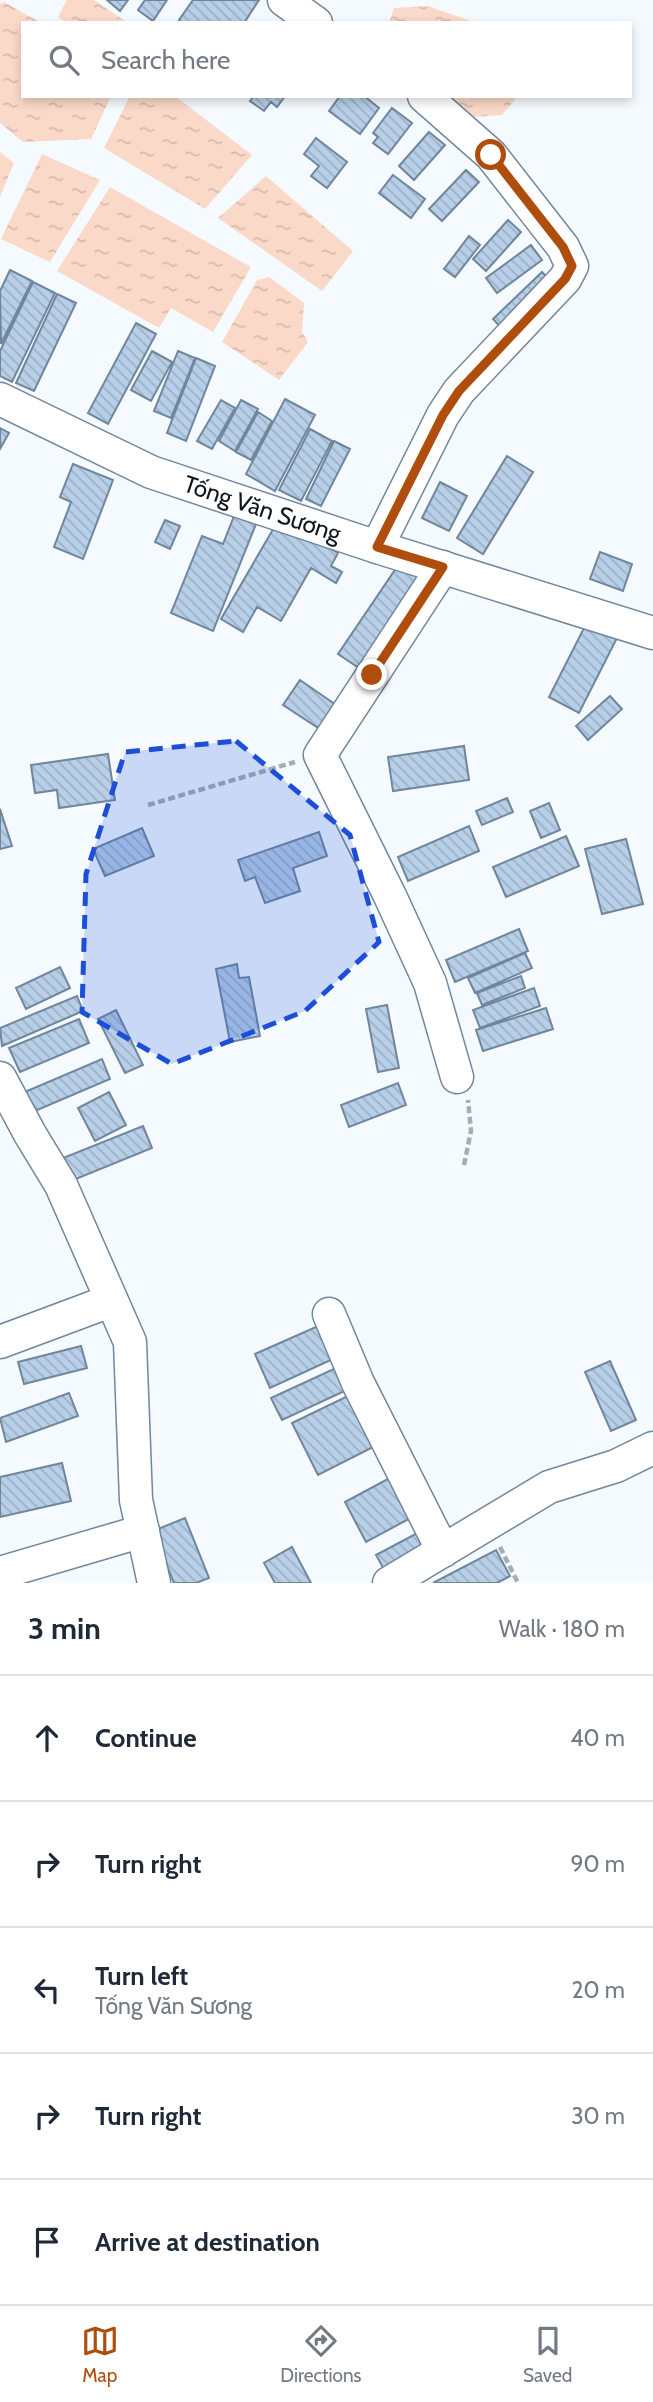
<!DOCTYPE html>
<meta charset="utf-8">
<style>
body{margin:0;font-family:Cabin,sans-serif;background:#f2f2f3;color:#1f2937}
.stop{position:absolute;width:21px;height:21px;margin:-16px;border:5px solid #af4d0d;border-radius:50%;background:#fff}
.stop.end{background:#af4d0d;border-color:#fff;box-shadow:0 2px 7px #0008}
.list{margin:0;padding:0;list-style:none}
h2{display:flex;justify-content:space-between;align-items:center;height:91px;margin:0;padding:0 28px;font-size:30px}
h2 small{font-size:23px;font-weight:400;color:#747a83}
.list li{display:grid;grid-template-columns:46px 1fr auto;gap:21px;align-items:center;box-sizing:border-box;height:126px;padding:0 28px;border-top:2px solid #e0e1e3}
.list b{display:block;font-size:26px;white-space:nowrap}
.list p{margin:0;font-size:23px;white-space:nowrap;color:#747a83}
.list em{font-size:23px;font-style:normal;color:#747a83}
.icon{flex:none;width:38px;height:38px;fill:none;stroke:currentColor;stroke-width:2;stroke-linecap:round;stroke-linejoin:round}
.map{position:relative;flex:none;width:653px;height:1583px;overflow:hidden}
.search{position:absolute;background:#fff;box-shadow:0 4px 10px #0003;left:21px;right:21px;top:21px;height:77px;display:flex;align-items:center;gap:18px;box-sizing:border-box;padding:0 24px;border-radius:0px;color:#747a83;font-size:26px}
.sheet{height:721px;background:#fff}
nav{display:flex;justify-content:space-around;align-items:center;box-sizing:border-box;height:98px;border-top:2px solid #e0e1e3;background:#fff;font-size:19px;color:#747a83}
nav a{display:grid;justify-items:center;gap:4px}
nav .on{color:#af4d0d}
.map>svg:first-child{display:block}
.water{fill:url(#water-ripples)}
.building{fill:url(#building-back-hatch);stroke:#70869c;stroke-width:2}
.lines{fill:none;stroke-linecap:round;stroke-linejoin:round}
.minor-casing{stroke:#71879d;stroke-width:35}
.path{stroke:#a7adb3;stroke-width:4.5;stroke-dasharray:7 3.5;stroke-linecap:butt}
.minor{stroke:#fff;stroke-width:32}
.route{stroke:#af4d0d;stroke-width:9}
.marked{fill:#1d4ed8;fill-opacity:0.2;stroke:#1d4ed8;stroke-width:5;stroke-dasharray:14 9;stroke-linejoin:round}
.labels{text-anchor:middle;stroke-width:5;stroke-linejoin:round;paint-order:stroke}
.street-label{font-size:24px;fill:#0e161e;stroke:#fff}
</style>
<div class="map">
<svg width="653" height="1583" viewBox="0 0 653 1583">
<defs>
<pattern id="water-ripples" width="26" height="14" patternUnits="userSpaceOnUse" patternTransform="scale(1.75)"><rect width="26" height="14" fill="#fbd9c9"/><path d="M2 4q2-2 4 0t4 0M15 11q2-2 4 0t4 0" fill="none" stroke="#d6baac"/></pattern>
<pattern id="building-back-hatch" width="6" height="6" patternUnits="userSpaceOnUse" patternTransform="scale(1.75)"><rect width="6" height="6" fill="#b7cfe7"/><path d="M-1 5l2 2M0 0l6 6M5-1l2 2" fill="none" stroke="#9cb1c6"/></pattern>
</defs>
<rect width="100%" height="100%" fill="#f5faff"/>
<!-- water -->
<path class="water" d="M67,0H94L128,23H67L58,17Z
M4,2L41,23H23V96H111L91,139L23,142L0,123V4Z
M428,6L468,20L471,23H389L394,8Z
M130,96H175L252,155L205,209L104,148Z
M437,96H518L502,115L472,117Z
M0,152L14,163L0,197Z
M42,154L100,180L50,262L1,239Z
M266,176L353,251L322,291L218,218Z
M110,187L251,267L213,332L171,308L159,328L57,271Z
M269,277L304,303L302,332L308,342L279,380L222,342L257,280Z"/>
<!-- building -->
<path class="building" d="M107,0H128L120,11Z
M145,0H167L153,21L138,10Z
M193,0H259L244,23H183L179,20Z
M254,96H285L277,107L271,102L264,111L250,101Z
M340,96H364L379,108L360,134L329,111Z
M392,108L412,123L388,154L373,143L378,137L373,133Z
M429,132L445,145L414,180L399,166Z
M316,138L347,162L327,188L311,176L319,166L304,154Z
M466,170L479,182L442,221L429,209Z
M393,175L425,199L411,218L379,193Z
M508,220L521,232L486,271L473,259Z
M469,236L480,245L455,277L444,269Z
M531,245L542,260L497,293L486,278Z
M10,270L32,281L1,344L0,291Z
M542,272L556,287L507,334L493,319Z
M33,282L55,293L12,382L0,376V351Z
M57,294L76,303L34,391L16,383Z
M136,323L156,334L108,424L88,413Z
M152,351L172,362L151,401L131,390Z
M178,351L195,358L171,418L154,411Z
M196,358L215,366L186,441L167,433Z
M285,399L315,415L275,491L246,474Z
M221,400L235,408L212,449L197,441Z
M241,400L258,409L235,451L219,441Z
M258,412L272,421L251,460L236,452Z
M0,428L9,433L0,449Z
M310,429L332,441L301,501L279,490Z
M334,441L350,449L321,506L306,499Z
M507,456L533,472L483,554L457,538Z
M73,464L113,480L83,559L54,547L71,502L60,497Z
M440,482L467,496L449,531L422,518Z
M236,511L258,519L213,631L171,613L202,536L223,544Z
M279,519L338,553L331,566L342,572L336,583L311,568L281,621L257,607L243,632L221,619Z
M165,520L180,526L170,549L155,542Z
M600,552L632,564L623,591L590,579Z
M401,561L428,579L365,672L338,654Z
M587,622L617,638L579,713L549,697Z
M300,680L342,709L326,733L283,705Z
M610,696L622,709L588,740L576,726Z
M464,746L469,780L393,791L388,757Z
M108,754L115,800L59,808L57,790L35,793L31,765Z
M507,798L513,812L482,825L476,811Z
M549,803L560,830L541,838L530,811Z
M0,809L12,846L0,849Z
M469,826L479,851L408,881L398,857Z
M142,828L154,856L105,876L93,849Z
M319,832L327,856L293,868L300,891L265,903L255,877L245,881L238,860Z
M566,836L579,866L506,897L493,867Z
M626,839L643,904L602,914L585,849Z
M519,929L528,951L455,982L446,960Z
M525,953L532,968L475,993L468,978Z
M237,964L239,978L249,977L260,1036L230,1042L216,969Z
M60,967L70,988L26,1009L16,988Z
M521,976L525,988L482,1005L477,993Z
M534,988L540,1006L480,1028L473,1010Z
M77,996L83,1011L2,1046L0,1028Z
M387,1005L399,1068L378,1072L366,1009Z
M546,1008L553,1029L483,1051L476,1030Z
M116,1010L143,1065L125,1073L98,1019Z
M79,1019L89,1043L20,1072L9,1048Z
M102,1059L110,1079L28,1114L20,1094Z
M398,1083L406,1105L349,1127L341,1105Z
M109,1092L126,1125L95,1141L78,1108Z
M143,1126L152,1148L66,1183L58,1160Z
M318,1326L333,1359L270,1388L255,1354Z
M81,1346L87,1368L24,1384L18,1362Z
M610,1361L636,1420L611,1431L585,1372Z
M338,1367L349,1389L282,1420L271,1398Z
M69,1393L78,1416L6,1442L0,1418Z
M354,1393L379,1444L318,1475L292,1423Z
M62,1463L71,1501L0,1517V1477Z
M397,1474L418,1514L366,1542L345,1502Z
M185,1518L209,1578L196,1583H174L153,1531Z
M423,1530L433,1548L386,1573L376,1555Z
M292,1547L311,1583H275L264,1563Z
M496,1550L510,1576L497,1583H433Z"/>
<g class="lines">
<defs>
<g id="minor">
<path d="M284,0L316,23"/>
<path id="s1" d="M0,399L151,472L377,547L653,633"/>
<path d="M377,547L443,415L459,391L565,279L572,266L563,247L491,155L424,96"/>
<path d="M443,567L320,755L390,896L430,983L457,1077"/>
<path d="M0,1078L30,1134L61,1185L130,1342L136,1500L154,1583"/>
<path d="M329,1314L358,1383L443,1551"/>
<path d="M0,1342L110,1301"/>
<path d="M0,1573L143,1531"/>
<path d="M389,1583L549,1487L616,1466L653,1448"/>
</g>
</defs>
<!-- minor casing -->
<use href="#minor" class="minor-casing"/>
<!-- path -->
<path class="path" d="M148,805L295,762
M464,1165L471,1131L468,1100
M500,1547L518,1583"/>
<!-- minor -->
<use href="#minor" class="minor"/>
</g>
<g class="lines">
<!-- route -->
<path class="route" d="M372,675L443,567L377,547L443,415L459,391L565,279L572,266L563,247L491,155"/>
</g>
<!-- marked area -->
<path class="marked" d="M236,741L350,835L379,942L305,1011L172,1064L82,1012L86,874L125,752Z"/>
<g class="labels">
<!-- street labels -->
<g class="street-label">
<text dy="8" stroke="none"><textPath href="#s1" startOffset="285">Tống Văn Sương</textPath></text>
</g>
</g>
</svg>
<div class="stop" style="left:491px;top:155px"></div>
<div class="stop end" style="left:372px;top:675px"></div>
<div class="search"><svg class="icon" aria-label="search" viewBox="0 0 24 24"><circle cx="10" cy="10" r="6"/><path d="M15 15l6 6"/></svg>Search here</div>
</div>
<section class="sheet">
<h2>3 min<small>Walk · 180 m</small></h2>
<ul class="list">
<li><svg class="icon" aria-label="ahead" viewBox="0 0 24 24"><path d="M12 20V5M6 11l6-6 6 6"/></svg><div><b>Continue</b></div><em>40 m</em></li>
<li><svg class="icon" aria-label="right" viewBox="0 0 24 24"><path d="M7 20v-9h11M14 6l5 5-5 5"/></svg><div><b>Turn right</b></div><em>90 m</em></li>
<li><svg class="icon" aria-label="left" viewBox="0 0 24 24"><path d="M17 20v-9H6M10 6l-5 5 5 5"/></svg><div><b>Turn left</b><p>Tống Văn Sương</p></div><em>20 m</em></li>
<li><svg class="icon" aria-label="right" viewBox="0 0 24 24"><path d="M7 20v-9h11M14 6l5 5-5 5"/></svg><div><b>Turn right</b></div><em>30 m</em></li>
<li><svg class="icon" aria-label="arrive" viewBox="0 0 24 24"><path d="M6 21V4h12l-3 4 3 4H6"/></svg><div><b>Arrive at destination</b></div></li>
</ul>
</section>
<nav>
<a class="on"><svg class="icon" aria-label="map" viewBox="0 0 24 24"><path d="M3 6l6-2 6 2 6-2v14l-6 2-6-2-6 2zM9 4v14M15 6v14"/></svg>Map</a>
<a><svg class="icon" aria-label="directions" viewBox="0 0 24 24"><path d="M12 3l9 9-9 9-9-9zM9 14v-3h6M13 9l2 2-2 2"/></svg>Directions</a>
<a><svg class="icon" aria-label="saved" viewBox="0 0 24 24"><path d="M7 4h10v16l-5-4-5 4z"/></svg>Saved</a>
</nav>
